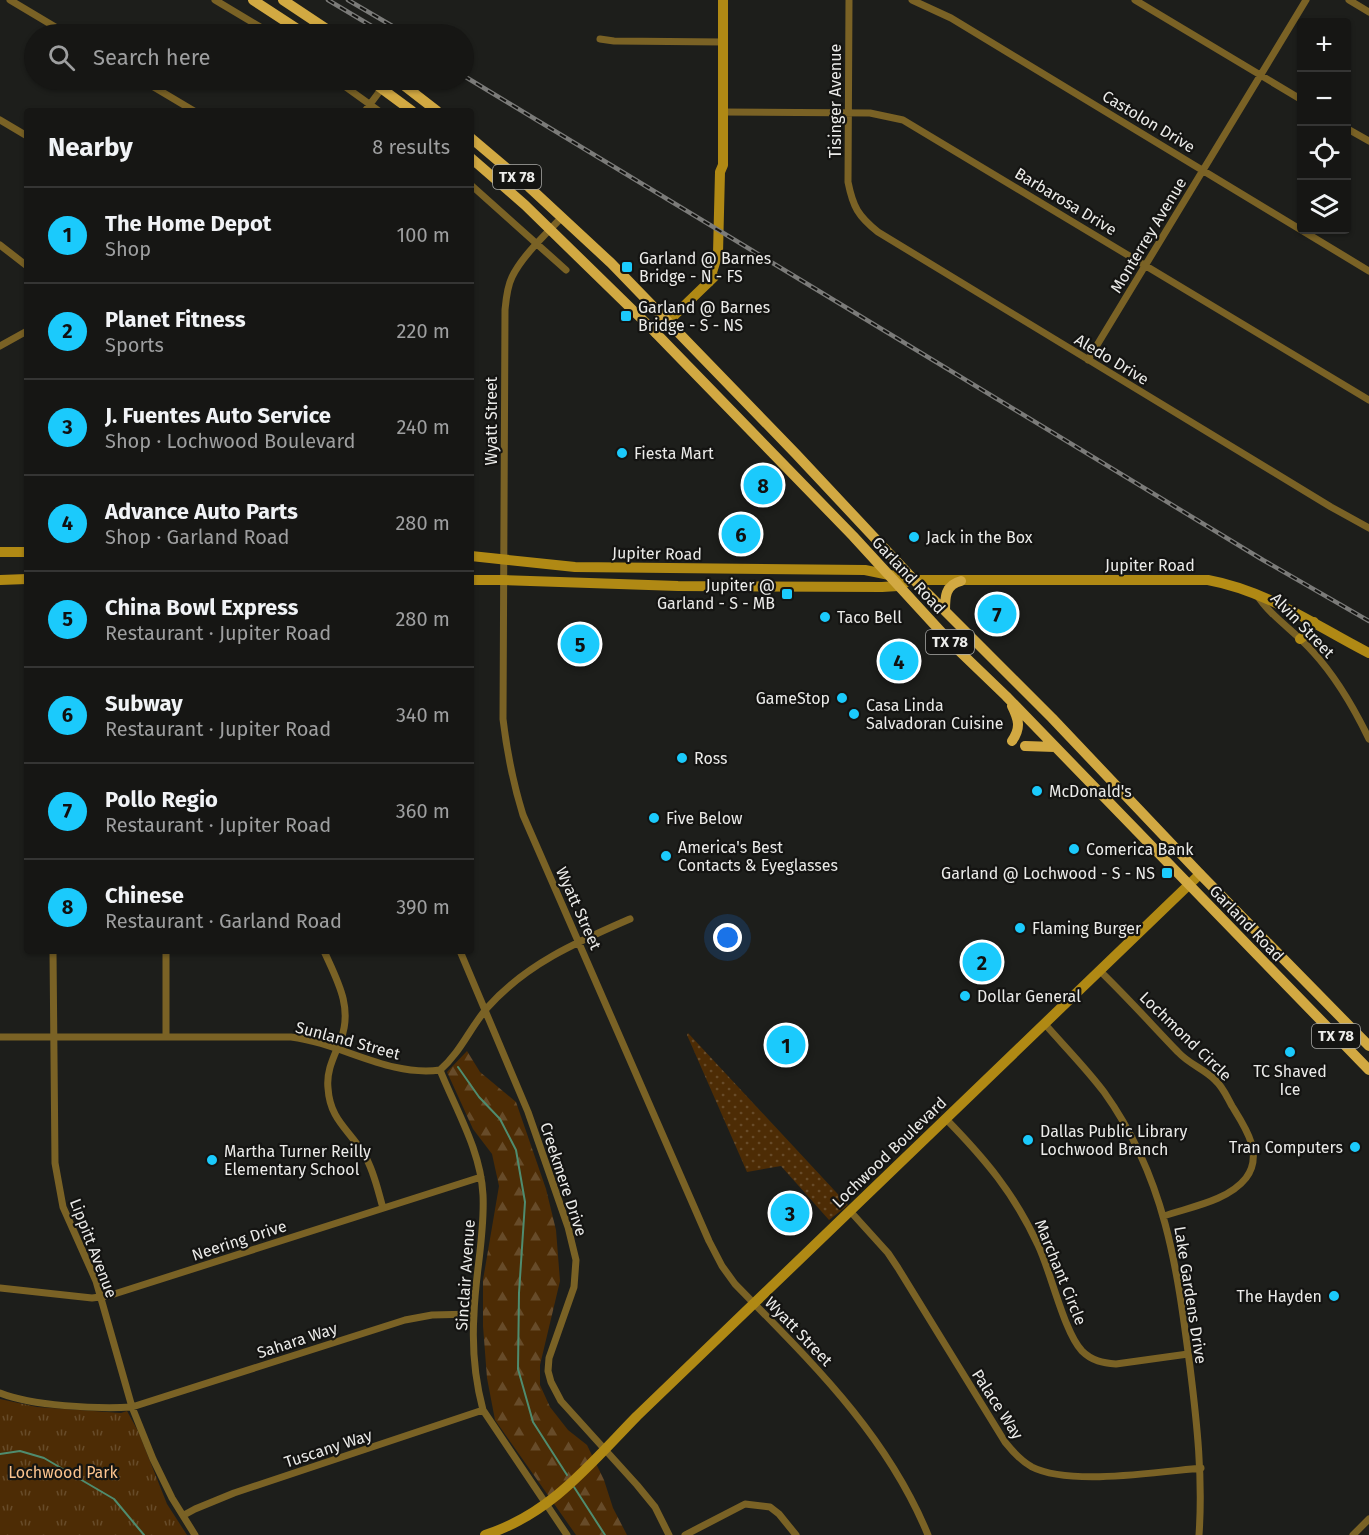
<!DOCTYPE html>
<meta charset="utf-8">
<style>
body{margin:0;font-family:"Fira Sans",sans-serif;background:#1f1f1d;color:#f1f3f6}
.controls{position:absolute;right:18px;top:18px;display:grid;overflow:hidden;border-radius:6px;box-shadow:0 2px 4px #0004}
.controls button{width:54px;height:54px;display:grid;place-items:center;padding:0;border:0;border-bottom:2px solid #353534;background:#161614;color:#f1f3f6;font:30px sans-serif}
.you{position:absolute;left:728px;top:938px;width:21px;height:21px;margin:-15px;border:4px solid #fff;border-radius:50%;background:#1a73e8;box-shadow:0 0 0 9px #1a73e833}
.badge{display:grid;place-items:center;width:39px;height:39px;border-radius:50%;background:#1bcafc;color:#111;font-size:20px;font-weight:700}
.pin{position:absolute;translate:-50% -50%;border:3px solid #fff;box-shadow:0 2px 6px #0006}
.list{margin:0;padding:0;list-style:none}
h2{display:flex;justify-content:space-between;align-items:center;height:78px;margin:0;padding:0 24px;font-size:26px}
h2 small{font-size:20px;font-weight:400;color:#9e9fa0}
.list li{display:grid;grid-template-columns:39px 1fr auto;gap:18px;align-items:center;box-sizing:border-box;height:96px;padding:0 24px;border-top:2px solid #353534}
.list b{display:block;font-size:22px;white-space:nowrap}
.list p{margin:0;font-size:20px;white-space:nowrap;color:#9e9fa0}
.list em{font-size:20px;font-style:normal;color:#9e9fa0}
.icon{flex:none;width:33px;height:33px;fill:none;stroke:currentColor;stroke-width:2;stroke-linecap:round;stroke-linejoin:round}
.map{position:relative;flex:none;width:1369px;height:1535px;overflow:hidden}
.search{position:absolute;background:#161614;box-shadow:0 2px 4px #0004;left:24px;top:24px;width:450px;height:66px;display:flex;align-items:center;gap:15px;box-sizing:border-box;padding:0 21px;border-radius:33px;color:#9e9fa0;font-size:22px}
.panel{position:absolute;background:#161614;box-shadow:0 2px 4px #0004;left:24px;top:108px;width:450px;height:846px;border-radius:6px}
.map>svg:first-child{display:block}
.grass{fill:url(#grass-dots)}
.forest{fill:url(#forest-firs)}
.park{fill:url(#park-tufts)}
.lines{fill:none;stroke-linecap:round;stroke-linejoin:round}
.stream{stroke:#4f8c6f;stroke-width:2}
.street{stroke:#7a6225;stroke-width:7}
.secondary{stroke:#b08914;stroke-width:10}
.primary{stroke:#d2a942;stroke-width:10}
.rail-casing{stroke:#7b7b79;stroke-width:4.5}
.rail{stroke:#141412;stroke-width:2;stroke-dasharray:7;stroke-linecap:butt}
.poi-dot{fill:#1bcafc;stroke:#141412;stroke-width:2}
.labels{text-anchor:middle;stroke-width:4.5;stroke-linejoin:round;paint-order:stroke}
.shield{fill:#141412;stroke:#aaaaa8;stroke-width:1.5}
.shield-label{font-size:15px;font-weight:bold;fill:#ebebe9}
.street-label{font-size:16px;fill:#ebebe9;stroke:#141412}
.poi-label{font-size:16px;fill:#ebebe9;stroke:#141412;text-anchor:start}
.park-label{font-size:16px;fill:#fcc48e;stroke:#141412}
</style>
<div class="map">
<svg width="1369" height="1535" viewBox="0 0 1369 1535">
<defs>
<pattern id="grass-dots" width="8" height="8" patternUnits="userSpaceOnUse" patternTransform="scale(1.5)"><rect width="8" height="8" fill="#4d2c05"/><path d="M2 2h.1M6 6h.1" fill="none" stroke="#674b29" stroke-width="1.8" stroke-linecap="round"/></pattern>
<pattern id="forest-firs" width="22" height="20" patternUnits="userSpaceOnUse" patternTransform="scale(1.5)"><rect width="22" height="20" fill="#4d2c05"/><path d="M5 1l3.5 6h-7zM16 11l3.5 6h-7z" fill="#674b29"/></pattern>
<pattern id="park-tufts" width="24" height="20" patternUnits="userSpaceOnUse" patternTransform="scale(1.5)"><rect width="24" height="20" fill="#4d2c05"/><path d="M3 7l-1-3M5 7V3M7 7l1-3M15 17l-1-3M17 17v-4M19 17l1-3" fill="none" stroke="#674b29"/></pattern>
</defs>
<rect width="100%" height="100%" fill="#1d1e1b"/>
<!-- grass -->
<path class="grass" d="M688,1033L848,1205L829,1220L781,1166L747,1172L687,1035Z"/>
<!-- forest -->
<path class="forest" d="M467,1051L480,1072L516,1102L546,1189L556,1230L560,1281L540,1365V1385L550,1407L568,1430L587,1445L604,1480L613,1508L627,1535H576L495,1420L487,1378L483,1326V1280L499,1186L492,1154L473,1129L447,1072Z"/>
<!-- park -->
<path class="park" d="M0,1399L37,1407L121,1413L127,1411L138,1431L167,1504L187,1535H0Z"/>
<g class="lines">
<!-- stream -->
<path class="stream" d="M458,1067L479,1097L500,1119L516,1150L525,1202L519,1293L518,1369L533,1422L567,1475
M0,1454L20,1451L44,1458L114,1499L144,1535
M574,1487L605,1535"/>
<!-- street -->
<path class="street" d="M10,0L67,34
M215,0L272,34
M849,0L848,182C853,207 858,216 878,232L1331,507L1369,528
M912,0L951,18L1369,271
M1135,0L1302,100
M1349,0L1369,12
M600,39L614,41L723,42
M142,80L194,111
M336,80L379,111
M365,111L388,80
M723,112L870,113L903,120L1369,400
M0,120L27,136
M1346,128L1369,141
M471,185L566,270
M562,217C546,234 522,256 512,277C507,287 506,299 505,310L503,719C507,752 513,783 523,815L709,1241L722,1266L735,1284C811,1362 886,1433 928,1535
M0,245L27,266
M0,346L27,331
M1088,360L1306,0
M1257,595C1271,617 1296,632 1313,652C1336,677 1354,708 1369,739
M53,951L55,1163L63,1207L96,1281L132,1407L153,1459L172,1498L195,1535
M166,951V1037
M324,951C337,980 353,1007 341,1039C335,1055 326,1070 328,1088C330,1121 350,1130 365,1156C374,1171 378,1191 383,1208
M460,951L528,1112L568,1227L576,1260L574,1287L549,1358L548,1371L551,1382L561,1401L637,1485L655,1507L669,1535
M1099,970C1127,997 1152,1025 1178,1052C1189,1064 1204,1069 1215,1080C1223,1087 1227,1097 1232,1106C1245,1127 1264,1154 1246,1178C1228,1201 1190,1207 1164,1216
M1044,1023C1064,1046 1086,1068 1104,1092C1165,1177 1177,1266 1190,1367C1197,1423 1203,1478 1199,1535
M0,1037H291C341,1043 388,1077 440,1070C460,1053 470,1028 487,1008C526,964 577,942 630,919
M440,1070C456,1110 481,1151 483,1195C485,1235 475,1275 474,1314C472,1345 475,1380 483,1410L567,1535
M946,1119C985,1159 1014,1193 1038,1245C1051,1272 1064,1332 1082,1351C1092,1361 1103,1363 1116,1364L1188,1354
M850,1211L888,1253L898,1268L1005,1442C1013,1452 1021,1461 1032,1467C1069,1486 1158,1472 1201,1468
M0,1288L92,1298L108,1296L481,1177
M0,1393C32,1406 97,1409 132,1407L405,1320L432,1315L474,1314
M184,1515L195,1509L234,1493L483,1410
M685,1535L745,1504L770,1507L779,1514L796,1535
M1353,1535L1369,1519"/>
<!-- secondary -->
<path class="secondary" d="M709,282L718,253L720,172L723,165V0
M656,333L714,277
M0,552H27
M471,556L575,567L865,570L914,580H1208C1268,591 1316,626 1369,653
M0,580L27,579
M471,580H503L678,586L882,587L898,586L905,583
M1300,639L1304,636L1314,622
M485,1535C551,1514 590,1464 637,1416L1200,874"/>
<!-- primary -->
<path class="primary" d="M253,0L305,34
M283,0L334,34
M370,80L412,111
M397,80L437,111
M471,138L529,187L611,263L796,454L914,580L1052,718L1200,874L1369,1046
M471,158L525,205L649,326L853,536L954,646L1006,696L1369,1070
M945,611C945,597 945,585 961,581
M1012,706C1019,720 1021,728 1012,741
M1025,746L1055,747"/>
<defs>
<path id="rail" d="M328,0L385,34
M348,0L406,34
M464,76L1263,560L1369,621"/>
</defs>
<!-- rail casing -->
<use href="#rail" class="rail-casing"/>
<!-- rail -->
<use href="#rail" class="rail"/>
</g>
<!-- markers -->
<g class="poi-dot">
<rect x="621" y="261" width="12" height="12" rx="3"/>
<rect x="620" y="310" width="12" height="12" rx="3"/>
<circle cx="622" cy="453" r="6"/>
<circle cx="914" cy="537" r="6"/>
<rect x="781" y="588" width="12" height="12" rx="3"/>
<circle cx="825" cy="617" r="6"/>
<circle cx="842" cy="698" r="6"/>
<circle cx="854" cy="714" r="6"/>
<circle cx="682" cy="758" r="6"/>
<circle cx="1037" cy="791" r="6"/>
<circle cx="654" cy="818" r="6"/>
<circle cx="1074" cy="849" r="6"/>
<circle cx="666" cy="856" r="6"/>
<rect x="1161" y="867" width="12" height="12" rx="3"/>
<circle cx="1020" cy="928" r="6"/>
<circle cx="965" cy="996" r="6"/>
<circle cx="1290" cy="1052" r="6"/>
<circle cx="1028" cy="1140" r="6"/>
<circle cx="1355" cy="1147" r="6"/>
<circle cx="212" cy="1160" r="6"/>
<circle cx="1334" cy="1296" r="6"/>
</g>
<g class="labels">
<!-- shield labels -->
<g class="shield">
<rect x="493" y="165" width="48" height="24" rx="4.5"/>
<rect x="926" y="630" width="48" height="24" rx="4.5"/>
<rect x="1312" y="1024" width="48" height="24" rx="4.5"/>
</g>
<g class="shield-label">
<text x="517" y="182">TX 78</text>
<text x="950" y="647">TX 78</text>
<text x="1336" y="1041">TX 78</text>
</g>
<!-- street labels -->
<g class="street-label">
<text transform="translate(835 101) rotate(-90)" y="6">Tisinger Avenue</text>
<text transform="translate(1149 121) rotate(31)" y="6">Castolon Drive</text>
<text transform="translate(1066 201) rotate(31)" y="6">Barbarosa Drive</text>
<text transform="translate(1148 235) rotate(-59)" y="6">Monterrey Avenue</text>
<text transform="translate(1112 359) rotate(31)" y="6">Aledo Drive</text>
<text transform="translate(491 421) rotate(-90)" y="6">Wyatt Street</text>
<text transform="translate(657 553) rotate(1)" y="6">Jupiter Road</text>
<text x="1150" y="571">Jupiter Road</text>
<text transform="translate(909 575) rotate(47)" y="6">Garland Road</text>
<text transform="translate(1303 625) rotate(46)" y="6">Alvin Street</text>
<text transform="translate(579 908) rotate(66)" y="6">Wyatt Street</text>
<text transform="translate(1247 923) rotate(46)" y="6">Garland Road</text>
<text transform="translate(1186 1036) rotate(44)" y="6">Lochmond Circle</text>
<text transform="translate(348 1040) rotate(15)" y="6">Sunland Street</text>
<text transform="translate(889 1152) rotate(-44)" y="6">Lochwood Boulevard</text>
<text transform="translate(564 1179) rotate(72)" y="6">Creekmere Drive</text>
<text transform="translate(239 1240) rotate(-18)" y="6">Neering Drive</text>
<text transform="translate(94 1248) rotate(69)" y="6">Lippitt Avenue</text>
<text transform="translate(1061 1272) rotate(68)" y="6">Marchant Circle</text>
<text transform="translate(465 1275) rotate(-86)" y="6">Sinclair Avenue</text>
<text transform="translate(1191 1295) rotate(81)" y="6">Lake Gardens Drive</text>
<text transform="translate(799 1331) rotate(46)" y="6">Wyatt Street</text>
<text transform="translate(297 1340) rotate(-18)" y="6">Sahara Way</text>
<text transform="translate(998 1404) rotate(57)" y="6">Palace Way</text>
<text transform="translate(328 1448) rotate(-18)" y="6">Tuscany Way</text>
</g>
<!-- poi labels -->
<g class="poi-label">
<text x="639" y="264">Garland @ Barnes<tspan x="639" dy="18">Bridge - N - FS</tspan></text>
<text x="638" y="313">Garland @ Barnes<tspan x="638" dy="18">Bridge - S - NS</tspan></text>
<text x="634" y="459">Fiesta Mart</text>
<text x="926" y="543">Jack in the Box</text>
<text x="775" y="591" text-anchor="end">Jupiter @<tspan x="775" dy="18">Garland - S - MB</tspan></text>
<text x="837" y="623">Taco Bell</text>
<text x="830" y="704" text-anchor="end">GameStop</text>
<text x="866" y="711">Casa Linda<tspan x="866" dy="18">Salvadoran Cuisine</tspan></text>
<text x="694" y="764">Ross</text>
<text x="1049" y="797">McDonald's</text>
<text x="666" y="824">Five Below</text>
<text x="678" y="853">America's Best<tspan x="678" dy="18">Contacts &amp; Eyeglasses</tspan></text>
<text x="1086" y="855">Comerica Bank</text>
<text x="1155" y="879" text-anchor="end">Garland @ Lochwood - S - NS</text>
<text x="1032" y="934">Flaming Burger</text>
<text x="977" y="1002">Dollar General</text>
<text x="1290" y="1077" text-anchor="middle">TC Shaved<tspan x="1290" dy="18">Ice</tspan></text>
<text x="1040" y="1137">Dallas Public Library<tspan x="1040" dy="18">Lochwood Branch</tspan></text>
<text x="1343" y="1153" text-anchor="end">Tran Computers</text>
<text x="224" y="1157">Martha Turner Reilly<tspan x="224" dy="18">Elementary School</tspan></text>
<text x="1322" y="1302" text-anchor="end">The Hayden</text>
</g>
<!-- park labels -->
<g class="park-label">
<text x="63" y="1478">Lochwood Park</text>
</g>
</g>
</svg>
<div class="controls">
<button>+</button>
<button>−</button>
<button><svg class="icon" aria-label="locate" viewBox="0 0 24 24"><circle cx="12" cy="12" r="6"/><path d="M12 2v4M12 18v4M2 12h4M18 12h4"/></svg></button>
<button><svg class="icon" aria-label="layers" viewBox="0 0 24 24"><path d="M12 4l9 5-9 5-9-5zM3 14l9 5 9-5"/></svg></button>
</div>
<div class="you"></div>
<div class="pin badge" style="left:786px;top:1045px">1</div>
<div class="pin badge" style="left:982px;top:962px">2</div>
<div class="pin badge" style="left:790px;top:1213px">3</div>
<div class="pin badge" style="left:899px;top:661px">4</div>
<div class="pin badge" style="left:580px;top:644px">5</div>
<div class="pin badge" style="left:741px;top:534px">6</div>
<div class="pin badge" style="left:997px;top:614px">7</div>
<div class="pin badge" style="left:763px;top:485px">8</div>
<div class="search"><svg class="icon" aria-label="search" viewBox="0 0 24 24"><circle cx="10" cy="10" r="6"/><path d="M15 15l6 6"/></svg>Search here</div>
<section class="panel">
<h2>Nearby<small>8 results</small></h2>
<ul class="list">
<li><span class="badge">1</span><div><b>The Home Depot</b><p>Shop</p></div><em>100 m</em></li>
<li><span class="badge">2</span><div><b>Planet Fitness</b><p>Sports</p></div><em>220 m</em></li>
<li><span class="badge">3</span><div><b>J. Fuentes Auto Service</b><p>Shop · Lochwood Boulevard</p></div><em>240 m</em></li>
<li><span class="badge">4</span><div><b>Advance Auto Parts</b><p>Shop · Garland Road</p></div><em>280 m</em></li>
<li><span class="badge">5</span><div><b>China Bowl Express</b><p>Restaurant · Jupiter Road</p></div><em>280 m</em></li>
<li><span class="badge">6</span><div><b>Subway</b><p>Restaurant · Jupiter Road</p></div><em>340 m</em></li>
<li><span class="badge">7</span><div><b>Pollo Regio</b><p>Restaurant · Jupiter Road</p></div><em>360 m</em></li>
<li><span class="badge">8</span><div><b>Chinese</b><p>Restaurant · Garland Road</p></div><em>390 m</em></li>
</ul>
</section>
</div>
